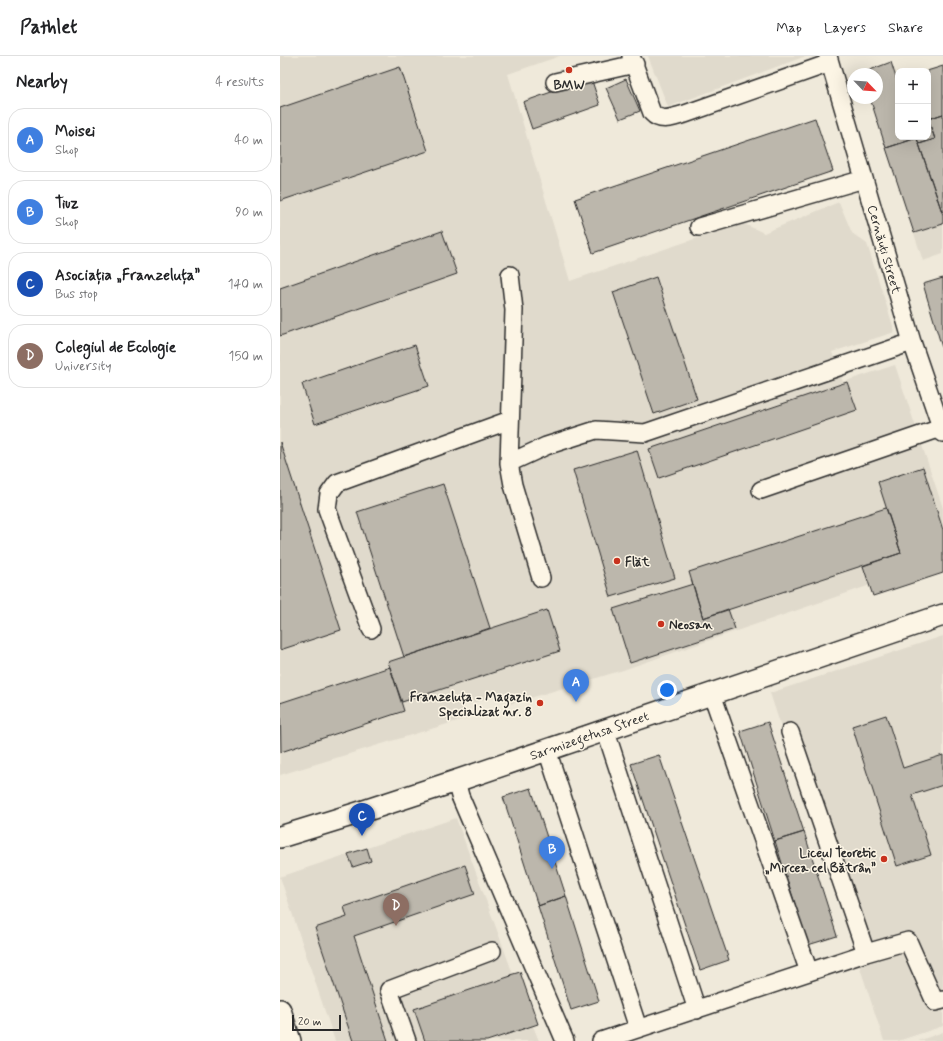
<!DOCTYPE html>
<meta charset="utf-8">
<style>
body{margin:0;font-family:Mynerve,sans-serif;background:#f6f6f6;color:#202124}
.controls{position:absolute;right:12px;top:12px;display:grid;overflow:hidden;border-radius:8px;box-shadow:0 4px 16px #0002}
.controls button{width:36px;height:36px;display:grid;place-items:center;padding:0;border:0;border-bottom:1px solid #e0e0e0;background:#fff;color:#202124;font:20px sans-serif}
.compass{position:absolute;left:567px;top:12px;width:36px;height:36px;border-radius:50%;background:#fff;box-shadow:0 4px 16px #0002;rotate:115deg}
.scale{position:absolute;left:12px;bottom:10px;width:49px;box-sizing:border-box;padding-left:4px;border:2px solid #2b2b2b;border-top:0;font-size:11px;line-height:14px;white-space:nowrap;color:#2b2b2b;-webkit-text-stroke:3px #fcf5e5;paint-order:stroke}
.you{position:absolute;left:387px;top:634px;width:14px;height:14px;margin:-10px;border:3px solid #fff;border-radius:50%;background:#1a73e8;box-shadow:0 0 0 6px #1a73e833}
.badge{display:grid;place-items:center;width:26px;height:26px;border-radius:50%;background:#c8321e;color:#fff;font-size:13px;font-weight:700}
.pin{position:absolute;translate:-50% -33px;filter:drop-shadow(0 1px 2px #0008)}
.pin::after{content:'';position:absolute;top:21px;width:14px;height:12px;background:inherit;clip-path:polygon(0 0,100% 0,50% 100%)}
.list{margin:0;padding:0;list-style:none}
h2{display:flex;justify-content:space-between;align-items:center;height:52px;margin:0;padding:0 16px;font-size:17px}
h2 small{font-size:13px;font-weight:400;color:#757577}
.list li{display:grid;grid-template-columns:26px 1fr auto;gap:12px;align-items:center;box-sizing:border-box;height:64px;margin:0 8px 8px;padding:0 8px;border:1px solid #e0e0e0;border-radius:16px}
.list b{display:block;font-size:15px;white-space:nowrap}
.list p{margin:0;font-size:13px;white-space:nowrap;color:#757577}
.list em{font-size:13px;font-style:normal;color:#757577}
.map{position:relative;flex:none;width:663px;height:985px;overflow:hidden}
header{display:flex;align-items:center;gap:24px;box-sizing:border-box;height:56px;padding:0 20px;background:#fff;border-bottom:1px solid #e0e0e0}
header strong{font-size:19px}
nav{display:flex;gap:22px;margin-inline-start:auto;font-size:14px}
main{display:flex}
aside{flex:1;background:#fff}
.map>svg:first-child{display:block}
.built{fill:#e0dacc}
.building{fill:#bcb7ac;stroke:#2b2b2b}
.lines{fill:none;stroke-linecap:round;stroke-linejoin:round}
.minor-casing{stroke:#2b2b2b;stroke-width:20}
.major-casing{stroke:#2b2b2b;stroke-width:24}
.minor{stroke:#fcf5e5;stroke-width:17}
.major{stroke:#fcf5e5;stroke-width:21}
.poi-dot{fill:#c8321e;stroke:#fcf5e5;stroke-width:1.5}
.labels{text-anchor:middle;stroke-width:3;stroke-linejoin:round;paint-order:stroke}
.poi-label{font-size:13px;font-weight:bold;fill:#2b2b2b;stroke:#fcf5e5;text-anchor:start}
.street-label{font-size:13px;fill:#2b2b2b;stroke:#fcf5e5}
</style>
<header>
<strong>Pathlet</strong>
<nav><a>Map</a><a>Layers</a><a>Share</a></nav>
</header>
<main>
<aside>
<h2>Nearby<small>4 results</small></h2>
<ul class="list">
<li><span class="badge" style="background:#3f7fe0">A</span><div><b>Moisei</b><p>Shop</p></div><em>40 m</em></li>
<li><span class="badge" style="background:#3f7fe0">B</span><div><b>Tiuz</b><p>Shop</p></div><em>90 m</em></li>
<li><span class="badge" style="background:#1a4fb4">C</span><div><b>Asociația „Franzeluța”</b><p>Bus stop</p></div><em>140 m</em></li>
<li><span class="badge" style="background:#8d6e63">D</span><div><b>Colegiul de Ecologie</b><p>University</p></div><em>150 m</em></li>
</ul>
</aside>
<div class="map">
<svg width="663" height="985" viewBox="0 0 663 985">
<rect width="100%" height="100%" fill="#efe9da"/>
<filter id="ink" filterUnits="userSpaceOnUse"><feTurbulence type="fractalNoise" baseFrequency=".025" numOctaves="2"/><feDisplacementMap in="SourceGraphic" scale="8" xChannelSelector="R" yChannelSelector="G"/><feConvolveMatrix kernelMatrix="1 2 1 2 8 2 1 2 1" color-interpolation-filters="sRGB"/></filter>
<g filter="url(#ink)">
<!-- built -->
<path class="built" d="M0,0H280L228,18L290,225L462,167L484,177L559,146L572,177L587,188L615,276L552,296L563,326L615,309L663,452V504L343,614L227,649L223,637L183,650L187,662L0,719Z
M368,0H526L388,51Z
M663,58V198L643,205L606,92L655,83Z
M663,580V970L618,985H604L490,637Z
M176,762L233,918L240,916L258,968L253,970L259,985H55L0,821L68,798L73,811L91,804L87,792Z
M663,976V985H638Z"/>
<!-- building -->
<path class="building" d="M611,6L618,28V81L637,82L606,92L590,42H597V18L582,17Z
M663,10V58L648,63L655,83L639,88L636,81H648V15H647Z
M120,11L148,95L0,145V52Z
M311,22L320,49L252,73L243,46Z
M346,23L360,55L340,63L326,32Z
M663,58V155L662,156L639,88L655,83L648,63Z
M535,62L553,115L313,197L295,143Z
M637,82L663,159V168L634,177L606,92Z
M162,175L177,218L0,280V232Z
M376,221L417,343L374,358L333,236Z
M663,222V295L643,228Z
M135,289L149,330L35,368L22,328Z
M567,326L577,354L379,422L369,393Z
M0,386L61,574L0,594Z
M357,394L395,522L331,541L293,414Z
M643,411L663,474V517L593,540L583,510L621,497L598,426Z
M163,428L210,572L124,601L77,456Z
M606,452L621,497L423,562L409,516Z
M413,528L423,562L448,553L455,573L350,607L333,553Z
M267,554L280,595L122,646L108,606Z
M110,611L124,655L1,696L0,647Z
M606,659L623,712L663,699V729L632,739L651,799L617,810L572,670Z
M488,666L524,776L495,785L460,675Z
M379,699L449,904L420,914L351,708Z
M251,732L286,840L258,850L223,741Z
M524,776L557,880L528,889L495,785Z
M87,792L91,805L73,811L68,798Z
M185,809L195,838L74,880L108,985H73L35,872L67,861L64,851Z
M286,840L319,945L291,954L258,850Z
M240,916L258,968L207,985H145L134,953L231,920L230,919Z"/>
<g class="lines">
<defs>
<path id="minor" d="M351,0L372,57C381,67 393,61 405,58L550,7
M548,0L632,286L663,377
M275,26L355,8
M419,171L584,123
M230,219L234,254L229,407L233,429L261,522
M229,407L266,390L316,374L365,377L632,286
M481,434L661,372
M91,573L47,453L49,438L57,427L230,364
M432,638L529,916
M325,673L417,954
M267,694L358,972
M176,725L180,740L285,985
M586,897L628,885L655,946L663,944
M127,985L109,934L212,895
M321,985L586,897L510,676"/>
<path id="major" d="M0,781L78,757L176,725L663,559
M0,954L10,985"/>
</defs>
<!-- minor casing -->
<use href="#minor" class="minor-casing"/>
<!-- major casing -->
<use href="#major" class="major-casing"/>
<!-- minor -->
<use href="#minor" class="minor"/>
<!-- major -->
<use href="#major" class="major"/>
</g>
</g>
<!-- markers -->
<g class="poi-dot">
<circle cx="289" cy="14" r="4"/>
<circle cx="337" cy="505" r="4"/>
<circle cx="381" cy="568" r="4"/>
<circle cx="260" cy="647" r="4"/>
<circle cx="604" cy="803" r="4"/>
</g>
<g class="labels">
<!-- poi labels -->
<g class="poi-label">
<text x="289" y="33" text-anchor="middle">BMW</text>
<text x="345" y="510">Flät</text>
<text x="389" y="573">Neosan</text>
<text x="252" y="645" text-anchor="end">Franzeluța - Magazin<tspan x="252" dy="15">Specializat nr. 8</tspan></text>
<text x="596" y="801" text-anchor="end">Liceul Teoretic<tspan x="596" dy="15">„Mircea cel Bătrân”</tspan></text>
</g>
<!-- street labels -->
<g class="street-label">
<text transform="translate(605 193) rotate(74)" y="5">Cernăuți Street</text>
<text transform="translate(309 679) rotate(-19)" y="5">Sarmizegetusa Street</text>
</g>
</g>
</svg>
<div class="controls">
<button>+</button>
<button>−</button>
</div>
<svg class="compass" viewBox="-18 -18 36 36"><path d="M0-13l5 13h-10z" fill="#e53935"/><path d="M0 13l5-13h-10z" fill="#757577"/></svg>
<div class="scale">20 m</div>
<div class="you"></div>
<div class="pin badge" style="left:296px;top:646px;background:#3f7fe0">A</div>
<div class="pin badge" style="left:272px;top:813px;background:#3f7fe0">B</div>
<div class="pin badge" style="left:82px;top:780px;background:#1a4fb4">C</div>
<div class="pin badge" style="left:116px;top:870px;background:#8d6e63">D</div>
</div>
</main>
